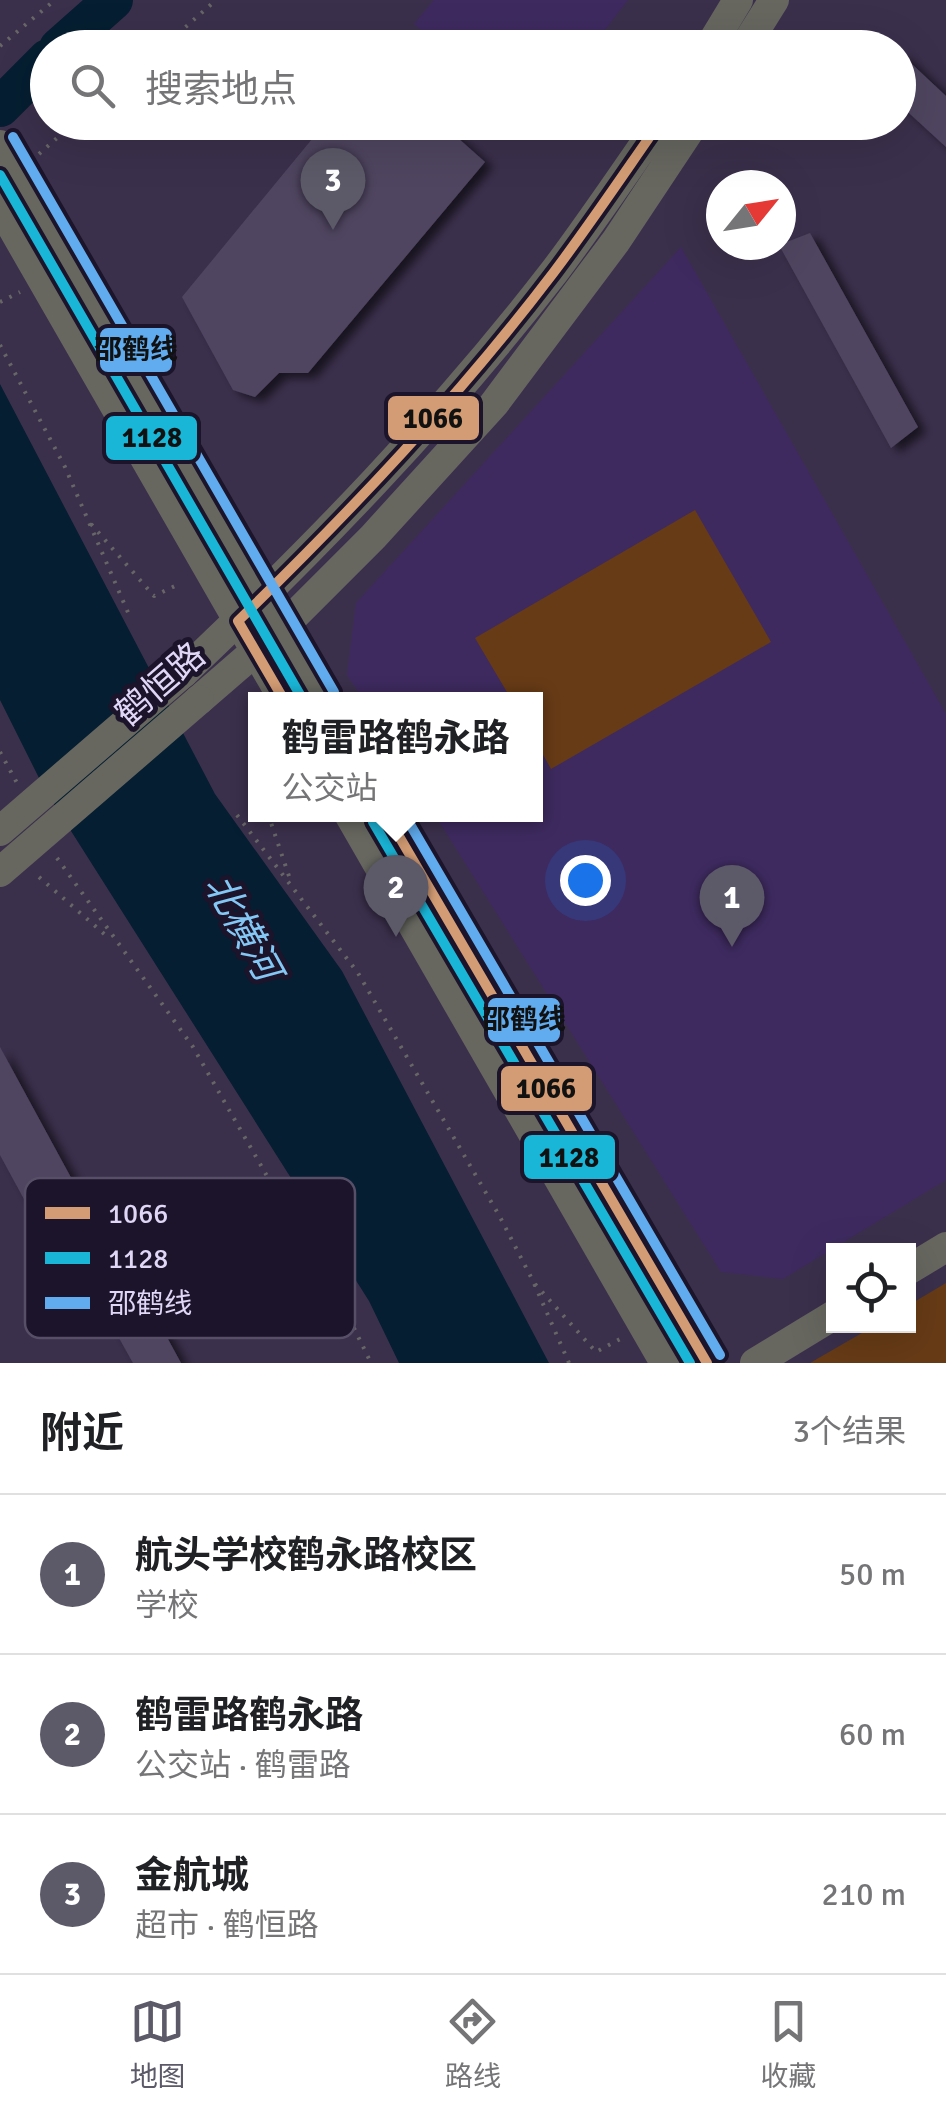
<!DOCTYPE html>
<html lang="zh">
<meta charset="utf-8">
<style>
body{margin:0;font-family:Signika,"Noto Sans SC",sans-serif;background:#f6f6f6;color:#202124}
.controls{position:absolute;right:30px;bottom:30px;display:grid;overflow:hidden;border-radius:0px;box-shadow:0 10px 40px #0002}
.controls button{width:90px;height:90px;display:grid;place-items:center;padding:0;border:0;border-bottom:2px solid #e0e0e0;background:#fff;color:#202124;font:50px sans-serif}
.compass{position:absolute;left:706px;top:170px;width:90px;height:90px;border-radius:50%;background:#fff;box-shadow:0 10px 40px #0002;rotate:60deg}
.you{position:absolute;left:585px;top:880px;width:35px;height:35px;margin:-25px;border:8px solid #fff;border-radius:50%;background:#1a73e8;box-shadow:0 0 0 15px #1a73e833}
.badge{display:grid;place-items:center;width:65px;height:65px;border-radius:50%;background:#5c5968;color:#fff;font-size:32px;font-weight:700}
.pin{position:absolute;translate:-50% -82px;filter:drop-shadow(0 2px 5px #0008)}
.pin::after{content:'';position:absolute;top:52px;width:35px;height:30px;background:inherit;clip-path:polygon(0 0,100% 0,50% 100%)}
.popup{position:absolute;left:248px;top:692px;width:295px;height:130px;box-sizing:border-box;display:grid;place-content:center;border-radius:0px;background:#fff;filter:drop-shadow(0 2px 8px #0005);font-size:32px;white-space:nowrap;color:#757577}
.popup b{font-size:38px;color:#202124}
.popup::after{content:'';position:absolute;left:50%;top:100%;margin-left:-20px;border:20px solid transparent;border-top-color:#fff}
.list{margin:0;padding:0;list-style:none}
h2{display:flex;justify-content:space-between;align-items:center;height:130px;margin:0;padding:0 40px;font-size:42px}
h2 small{font-size:32px;font-weight:400;color:#757577}
.list li{display:grid;grid-template-columns:65px 1fr auto;gap:30px;align-items:center;box-sizing:border-box;height:160px;padding:0 40px;border-top:2px solid #e0e0e0}
.list b{display:block;font-size:38px;white-space:nowrap}
.list p{margin:0;font-size:32px;white-space:nowrap;color:#757577}
.list em{font-size:32px;font-style:normal;color:#757577}
.icon{flex:none;width:55px;height:55px;fill:none;stroke:currentColor;stroke-width:2;stroke-linecap:round;stroke-linejoin:round}
.map{position:relative;flex:none;width:946px;height:1363px;overflow:hidden}
.search{position:absolute;background:#fff;box-shadow:0 10px 40px #0002;left:30px;right:30px;top:30px;height:110px;display:flex;align-items:center;gap:25px;box-sizing:border-box;padding:0 35px;border-radius:55px;color:#757577;font-size:38px}
.sheet{height:610px;background:#fff}
nav{display:flex;justify-content:space-around;align-items:center;box-sizing:border-box;height:140px;border-top:2px solid #e0e0e0;background:#fff;font-size:28px;color:#757577}
nav a{display:grid;justify-items:center;gap:5px}
nav .on{color:#5c5968}
.map>svg:first-child{display:block}
.built{fill:#3e2a5f}
.green{fill:#673b16}
.water{fill:#051e31}
.lines{fill:none;stroke-linecap:round;stroke-linejoin:round}
.river{stroke:#051e31;stroke-width:40}
.building{fill:#4f4561;filter:url(#shadow)}
.path{stroke:#676666;stroke-width:4;stroke-dasharray:2.5 8;stroke-linecap:butt}
.minor{stroke:#676760;stroke-width:30}
.minor-bridge{stroke:#676760;stroke-width:30}
.bus-1-casing{stroke:#1c142b;stroke-width:18}
.bus-2-casing{stroke:#1c142b;stroke-width:18}
.bus-3-casing{stroke:#1c142b;stroke-width:18}
.bus-1{stroke:#d39c74;stroke-width:10}
.bus-2{stroke:#1ab6d8;stroke-width:10}
.bus-3{stroke:#60acee;stroke-width:10}
.labels{text-anchor:middle;stroke-width:10;stroke-linejoin:round;paint-order:stroke}
.street-label{font-size:35px;fill:#e0d7f7;stroke:#1c142b}
.water-label{font-size:38px;font-style:italic;fill:#84c7f4;stroke:#1c142b}
.key{fill:#1c142b;stroke:#574e68;stroke-width:2.5}
.key-label{font-size:28px;fill:#e0d7f7}
.line-badge{stroke:#1c142b;stroke-width:4}
.pale-badge-label{font-size:28px;text-anchor:middle;font-weight:bold;fill:#111}
</style>
<div class="map">
<svg width="946" height="1363" viewBox="0 0 946 1363">
<defs>
<filter id="shadow"><feDropShadow dx="8" dy="5" stdDeviation="5" flood-color="#0009"/></filter>
</defs>
<rect width="100%" height="100%" fill="#3b304c"/>
<!-- built -->
<path class="built" d="M434,0H628L591,48L442,47L414,24Z
M681,247L946,714V1180L783,1279L721,1272L435,815L536,814V700L363,699L347,675L356,603Z"/>
<!-- green -->
<path class="green" d="M695,510L771,642L551,769L536,742V700L511,699L475,638Z
M946,1283V1363H810L874,1326H908L909,1305Z"/>
<!-- water -->
<path class="water" d="M0,384L215,794L342,971L549,1363H399L369,1301L45,790L0,700Z"/>
<g class="lines">
<!-- river -->
<path class="river" d="M59,48L113,0
M0,107L48,59"/>
</g>
<!-- building -->
<path class="building" d="M898,51L946,96V147L898,103Z
M326,122H440L485,162L308,373H279L255,397L233,390L182,297Z
M810,233L918,427L891,448L779,245Z
M0,1047L81,1196L37,1223L0,1155Z
M121,1253L181,1363H133L80,1268Z"/>
<g class="lines">
<!-- path -->
<path class="path" d="M0,46L55,0
M162,48L216,0
M39,154L75,122
M0,302L20,292
M0,345L65,467L130,617
M91,524L154,596L177,585
M0,752L17,783
M256,757L251,762L256,776
M268,814L291,882
M237,815L358,973L500,1217L533,1281L569,1363
M57,858L193,1047L353,1326L371,1363
M39,877L110,939
M535,1284L596,1352L622,1338"/>
<!-- minor -->
<path class="minor" d="M709,48L738,0
M744,48L774,0
M0,145L321,700
M0,206L284,700
M183,673C315,548 442,417 554,272C591,223 625,172 660,122
M199,700L281,629L373,537L494,404L616,241L695,122
M349,814L665,1363
M386,814L707,1363
M908,1270L946,1247
M755,1363L834,1315"/>
<!-- minor-bridge -->
<path class="minor-bridge" d="M0,831L183,673
M0,872L199,700"/>
<defs>
<path id="bus-1" d="M284,700L238,621C351,511 459,397 554,272C591,223 625,172 660,122
M386,814L707,1363"/>
<path id="bus-2" d="M0,175L303,700
M373,822L690,1363"/>
<path id="bus-3" d="M13,137L334,692
M404,814L720,1355"/>
</defs>
<!-- bus-1 casing -->
<use href="#bus-1" class="bus-1-casing"/>
<!-- bus-2 casing -->
<use href="#bus-2" class="bus-2-casing"/>
<!-- bus-3 casing -->
<use href="#bus-3" class="bus-3-casing"/>
<!-- bus-1 -->
<use href="#bus-1" class="bus-1"/>
<!-- bus-2 -->
<use href="#bus-2" class="bus-2"/>
<!-- bus-3 -->
<use href="#bus-3" class="bus-3"/>
</g>
<g class="labels">
<!-- street labels -->
<g class="street-label">
<text transform="translate(160 684) rotate(-41)" y="12">鹤恒路</text>
</g>
<!-- water labels -->
<g class="water-label">
<text transform="translate(243 927) rotate(61)" y="13">北横河</text>
</g>
</g>
<!-- legend -->
<rect x="25" y="1178" width="330" height="160" rx="15" class="key"/>
<rect x="45" y="1207" width="45" height="12" fill="#d39c74"/>
<rect x="45" y="1252" width="45" height="12" fill="#1ab6d8"/>
<rect x="45" y="1297" width="45" height="12" fill="#60acee"/>
<g class="key-label">
<text x="108" y="1223">1066</text>
<text x="108" y="1268">1128</text>
<text x="108" y="1313">邵鹤线</text>
</g>
<g class="line-badge">
<rect x="98" y="326" width="76" height="48" rx="10" fill="#60acee"/>
<rect x="386" y="394" width="95" height="48" rx="10" fill="#d39c74"/>
<rect x="104" y="414" width="95" height="48" rx="10" fill="#1ab6d8"/>
<rect x="486" y="996" width="76" height="48" rx="10" fill="#60acee"/>
<rect x="499" y="1064" width="95" height="49" rx="10" fill="#d39c74"/>
<rect x="522" y="1133" width="95" height="48" rx="10" fill="#1ab6d8"/>
</g>
<g class="pale-badge-label">
<text x="136" y="359">邵鹤线</text>
<text x="433" y="428">1066</text>
<text x="152" y="447">1128</text>
<text x="524" y="1029">邵鹤线</text>
<text x="546" y="1098">1066</text>
<text x="569" y="1167">1128</text>
</g>
</svg>
<div class="controls">
<button><svg class="icon" aria-label="locate" viewBox="0 0 24 24"><circle cx="12" cy="12" r="6"/><path d="M12 2v4M12 18v4M2 12h4M18 12h4"/></svg></button>
</div>
<svg class="compass" viewBox="-18 -18 36 36"><path d="M0-13l5 13h-10z" fill="#e53935"/><path d="M0 13l5-13h-10z" fill="#757577"/></svg>
<div class="you"></div>
<div class="pin badge" style="left:732px;top:947px">1</div>
<div class="pin badge" style="left:396px;top:937px">2</div>
<div class="popup"><b>鹤雷路鹤永路</b>公交站</div>
<div class="pin badge" style="left:333px;top:230px">3</div>
<div class="search"><svg class="icon" aria-label="search" viewBox="0 0 24 24"><circle cx="10" cy="10" r="6"/><path d="M15 15l6 6"/></svg>搜索地点</div>
</div>
<section class="sheet">
<h2>附近<small>3个结果</small></h2>
<ul class="list">
<li><span class="badge">1</span><div><b>航头学校鹤永路校区</b><p>学校</p></div><em>50 m</em></li>
<li><span class="badge">2</span><div><b>鹤雷路鹤永路</b><p>公交站 · 鹤雷路</p></div><em>60 m</em></li>
<li><span class="badge">3</span><div><b>金航城</b><p>超市 · 鹤恒路</p></div><em>210 m</em></li>
</ul>
</section>
<nav>
<a class="on"><svg class="icon" aria-label="map" viewBox="0 0 24 24"><path d="M3 6l6-2 6 2 6-2v14l-6 2-6-2-6 2zM9 4v14M15 6v14"/></svg>地图</a>
<a><svg class="icon" aria-label="directions" viewBox="0 0 24 24"><path d="M12 3l9 9-9 9-9-9zM9 14v-3h6M13 9l2 2-2 2"/></svg>路线</a>
<a><svg class="icon" aria-label="saved" viewBox="0 0 24 24"><path d="M7 4h10v16l-5-4-5 4z"/></svg>收藏</a>
</nav>
